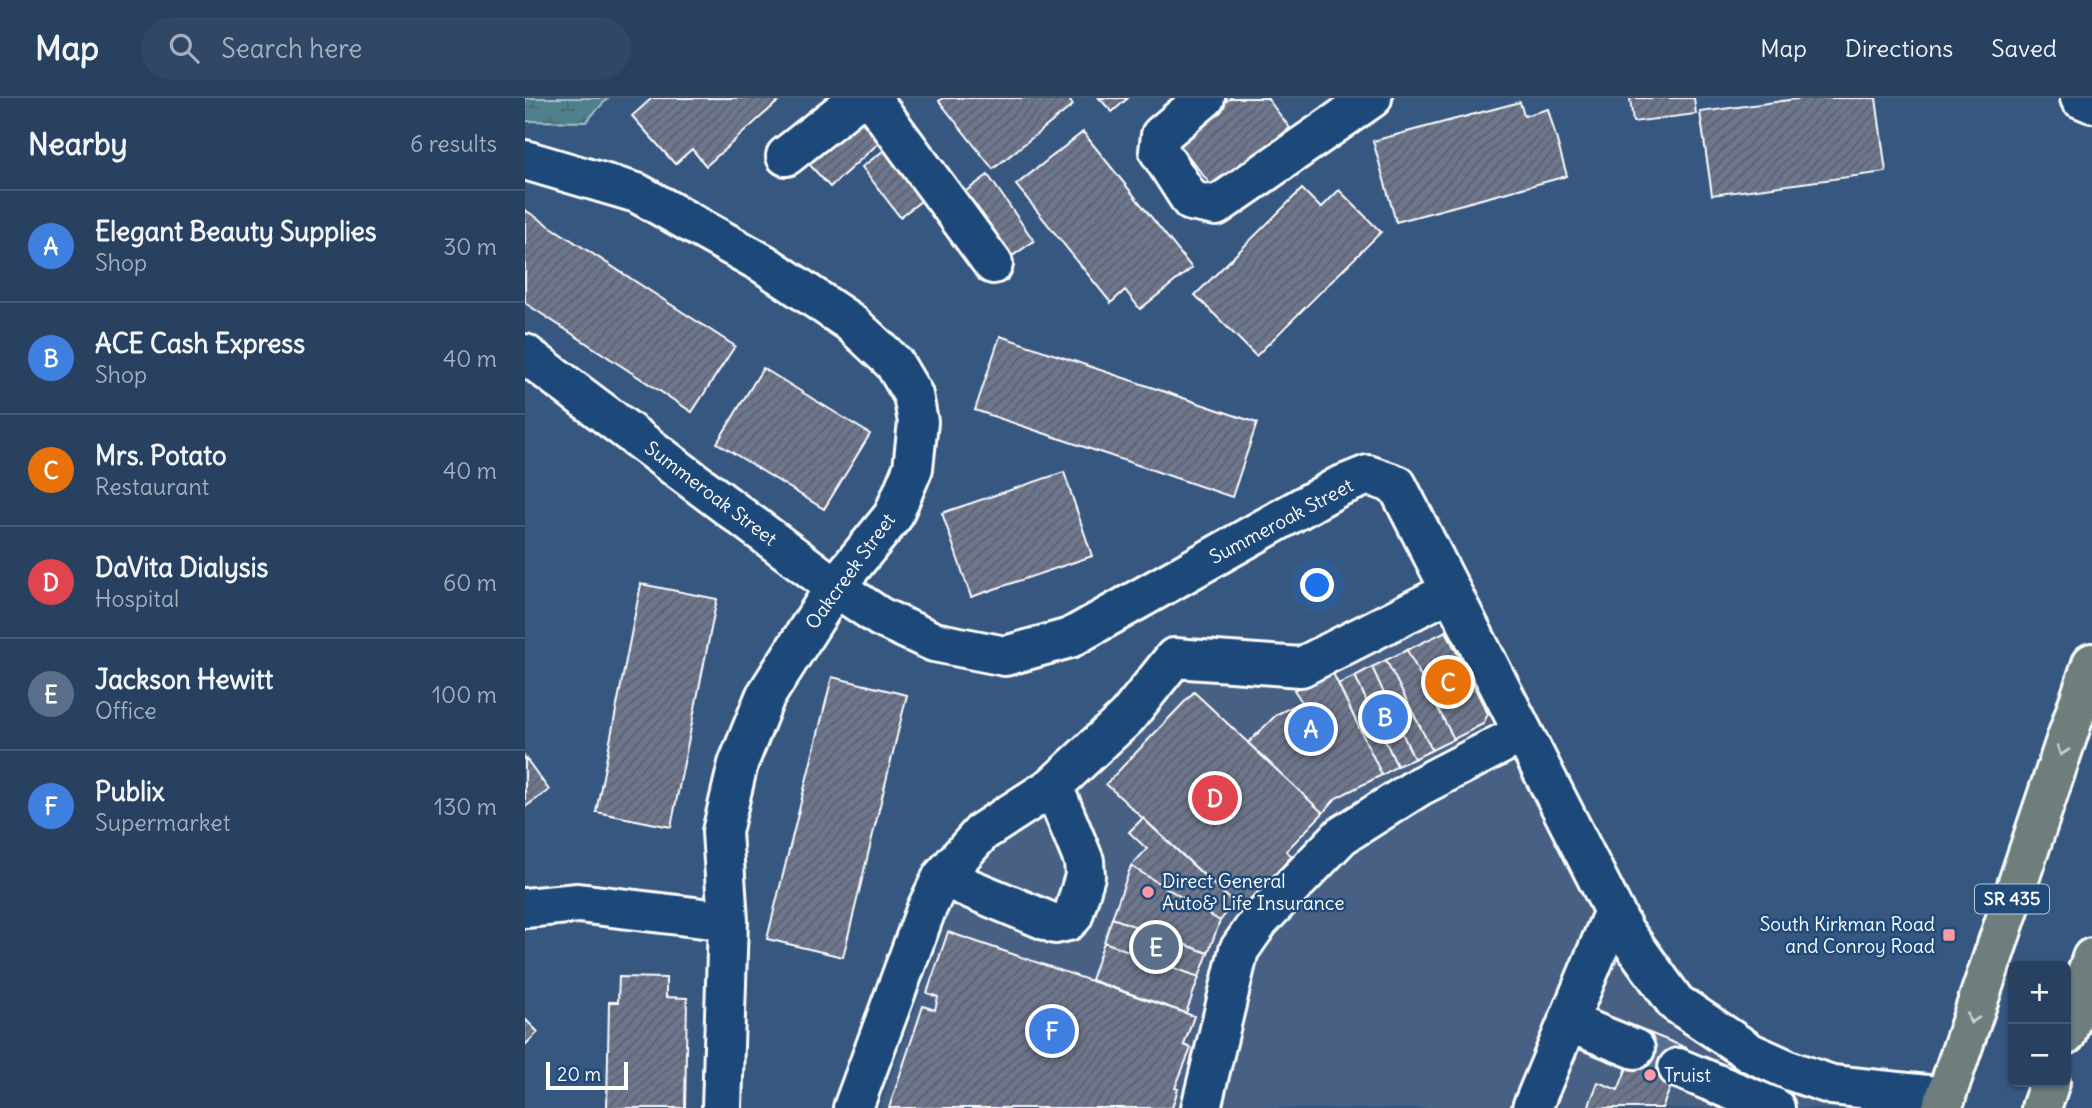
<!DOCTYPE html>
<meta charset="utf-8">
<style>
body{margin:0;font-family:Delius,sans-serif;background:#304866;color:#f1f3f6}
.controls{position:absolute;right:21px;bottom:21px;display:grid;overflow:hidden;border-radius:10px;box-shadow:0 2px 5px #0004}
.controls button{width:63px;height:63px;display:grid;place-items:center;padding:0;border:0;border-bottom:2px solid #445a75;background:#284160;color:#f1f3f6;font:35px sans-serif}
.scale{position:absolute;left:21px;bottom:18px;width:82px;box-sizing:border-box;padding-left:7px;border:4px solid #fff;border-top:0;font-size:19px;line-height:24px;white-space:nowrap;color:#fff;-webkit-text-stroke:5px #1f4a7a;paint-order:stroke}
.you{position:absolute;left:793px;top:488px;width:24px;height:24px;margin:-18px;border:5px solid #fff;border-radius:50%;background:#1a73e8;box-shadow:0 0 0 10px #1a73e833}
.badge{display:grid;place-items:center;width:46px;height:46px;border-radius:50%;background:#ff9aa2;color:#fff;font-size:23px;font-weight:700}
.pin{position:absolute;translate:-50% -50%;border:4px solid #fff;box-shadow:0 2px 7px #0006}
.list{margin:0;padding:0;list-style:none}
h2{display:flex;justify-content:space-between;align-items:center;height:91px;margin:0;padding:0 28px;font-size:30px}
h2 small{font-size:23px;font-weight:400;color:#a5afbd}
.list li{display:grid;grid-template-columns:46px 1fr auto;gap:21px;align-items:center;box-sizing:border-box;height:112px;padding:0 28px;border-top:2px solid #445a75}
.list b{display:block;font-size:26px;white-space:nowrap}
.list p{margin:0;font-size:23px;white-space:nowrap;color:#a5afbd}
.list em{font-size:23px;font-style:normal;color:#a5afbd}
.icon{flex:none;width:38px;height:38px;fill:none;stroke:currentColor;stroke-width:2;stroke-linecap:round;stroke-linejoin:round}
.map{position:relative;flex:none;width:1567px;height:1010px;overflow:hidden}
header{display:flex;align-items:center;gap:42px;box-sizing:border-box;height:98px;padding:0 35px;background:#284160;border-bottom:2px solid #445a75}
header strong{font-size:33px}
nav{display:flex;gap:38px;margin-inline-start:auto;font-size:24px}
.search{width:490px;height:63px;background:#304866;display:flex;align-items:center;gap:18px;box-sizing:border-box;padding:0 24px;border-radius:38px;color:#a5afbd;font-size:26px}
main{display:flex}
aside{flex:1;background:#284160}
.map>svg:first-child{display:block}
.built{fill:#466084}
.wetland{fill:url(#wetland-marsh);stroke:#a7c0c6;stroke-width:2}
.building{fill:url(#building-hatch);stroke:#fff;stroke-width:2}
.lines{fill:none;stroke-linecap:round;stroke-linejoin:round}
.minor-tunnel{stroke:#547093;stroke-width:38;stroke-dasharray:38 19;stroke-linecap:butt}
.minor-casing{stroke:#fff;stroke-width:44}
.major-casing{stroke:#fff;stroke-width:44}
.minor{stroke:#1f4a7a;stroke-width:38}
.major{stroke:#6d7e7c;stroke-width:38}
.oneway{stroke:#ccd2d1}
.poi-dot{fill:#ff9aa2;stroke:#1f4a7a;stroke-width:2.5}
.labels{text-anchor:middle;stroke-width:5;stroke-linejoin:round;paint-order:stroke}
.shield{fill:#1f4a7a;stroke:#bcc9d7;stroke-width:2}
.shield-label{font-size:18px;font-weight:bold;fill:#fff}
.street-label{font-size:19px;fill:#fff;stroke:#1f4a7a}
.poi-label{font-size:19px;fill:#fff;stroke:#1f4a7a;text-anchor:start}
</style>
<header>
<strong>Map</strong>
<div class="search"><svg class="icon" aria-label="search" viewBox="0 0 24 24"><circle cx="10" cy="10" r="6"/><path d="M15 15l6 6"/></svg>Search here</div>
<nav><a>Map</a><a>Directions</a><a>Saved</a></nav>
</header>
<main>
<aside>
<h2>Nearby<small>6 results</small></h2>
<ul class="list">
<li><span class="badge" style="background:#3f7fe0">A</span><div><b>Elegant Beauty Supplies</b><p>Shop</p></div><em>30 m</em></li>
<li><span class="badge" style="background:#3f7fe0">B</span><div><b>ACE Cash Express</b><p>Shop</p></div><em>40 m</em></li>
<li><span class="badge" style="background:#e8710a">C</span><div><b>Mrs. Potato</b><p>Restaurant</p></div><em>40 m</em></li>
<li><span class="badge" style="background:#e0444e">D</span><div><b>DaVita Dialysis</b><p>Hospital</p></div><em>60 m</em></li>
<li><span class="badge" style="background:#5c6f8a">E</span><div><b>Jackson Hewitt</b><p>Office</p></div><em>100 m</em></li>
<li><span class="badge" style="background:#3f7fe0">F</span><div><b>Publix</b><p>Supermarket</p></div><em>130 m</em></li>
</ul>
</aside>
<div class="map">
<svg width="1567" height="1010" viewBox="0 0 1567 1010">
<defs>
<pattern id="wetland-marsh" width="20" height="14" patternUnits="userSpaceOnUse" patternTransform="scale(1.75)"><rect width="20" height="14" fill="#4f818d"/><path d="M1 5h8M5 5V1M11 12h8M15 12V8" fill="none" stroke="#4e6970"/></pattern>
<pattern id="building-hatch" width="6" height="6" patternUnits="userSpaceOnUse" patternTransform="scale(1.75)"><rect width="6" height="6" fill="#6d768d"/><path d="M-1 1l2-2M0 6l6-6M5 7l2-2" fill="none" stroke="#5c616c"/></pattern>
</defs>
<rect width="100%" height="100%" fill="#365780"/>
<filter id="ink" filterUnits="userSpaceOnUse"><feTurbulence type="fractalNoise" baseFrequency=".0143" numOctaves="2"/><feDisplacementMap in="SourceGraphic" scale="14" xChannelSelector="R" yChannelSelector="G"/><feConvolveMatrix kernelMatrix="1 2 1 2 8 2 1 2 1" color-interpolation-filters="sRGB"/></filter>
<g filter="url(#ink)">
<!-- built -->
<path class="built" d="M908,513L1071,789L1137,910L1314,1010H355L440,770L492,735L658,579L758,588Z"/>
<!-- wetland -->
<path class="wetland" d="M0,0H83L61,24L0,23Z"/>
<!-- building -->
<path class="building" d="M127,0H257L181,68L167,51L150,66L107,18Z
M418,0H543L548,7L468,71L414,3Z
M574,0H603L587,14Z
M705,0H742L765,30L688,90L651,42Z
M1105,0H1169L1171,16L1108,24Z
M1279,0H1351L1361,74L1187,97L1175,14Z
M995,4L999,18L1023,11L1042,78L871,124L848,43Z
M334,21L355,44L305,89L284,66Z
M558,34L667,170L615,211L600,192L586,205L491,87Z
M362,50L400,100L375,119L337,69Z
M463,77L509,143L483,161L437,96Z
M777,91L796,110L814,92L856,134L731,258L670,197Z
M0,112L210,248L167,314L0,205Z
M475,238L732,325L707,399L450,312Z
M238,270L345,336L299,411L192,345Z
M539,374L567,458L446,499L417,415Z
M116,486L192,501L146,729L71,714Z
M921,533L963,616L958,626L929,641L882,552Z
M882,552L929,641L907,652L861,562Z
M861,562L907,652L889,661L847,569Z
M847,569L889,661L872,668L830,578Z
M807,573L857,677L811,700L798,715L723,645L752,616L777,604L769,592Z
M830,578L872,668L857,677L813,586Z
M307,579L382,597L318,859L242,841Z
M669,594L798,715L761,753L767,758L716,812L581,686Z
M0,659L24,692L0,709Z
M618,720L709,805L695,823L606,768L622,751L604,734Z
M606,768L695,823L683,855L587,820Z
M587,820L683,855L674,879L579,844Z
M423,834L669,918L659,947L666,950L650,990L653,991L647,1010H364L398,908L410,912L413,899L402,895Z
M579,844L674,879L661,915L566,882Z
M94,879L141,880V899L162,900L160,1010H82L84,904H93Z
M0,921L13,934L0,947Z
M1117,932L1162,950L1137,1010H1063L1073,984L1093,992Z"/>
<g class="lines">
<!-- minor-tunnel -->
<path class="minor-tunnel" d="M1110,951L1153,970"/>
<defs>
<path id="minor" d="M346,0L468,166
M680,0L636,37L634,53L666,103L691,108L847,0
M1555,0L1567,5
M261,58L334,0
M0,62L112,95L239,166L325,224L369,265L388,297L393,324L388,370L368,418L310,489L240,599L213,666L197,734L203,823L197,1010
M0,256L310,489L355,519L409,544L480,558L545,540L813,389L843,377L872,387L1099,833L1151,905L1226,955L1266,973L1307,987L1421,999
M417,779L530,826L543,823L548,818L560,778L559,763L528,688
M0,810L53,805L203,823
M1043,924L1110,951
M1153,970L1250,1010
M328,1010L401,812L417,779L457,734L528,688L602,619L649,560L776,569L926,493
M676,1010L714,852L735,822L816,738L895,688L998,635
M1007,1010L1089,813"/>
<path id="major" d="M1541,937L1567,860
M1417,1010L1567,565
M1516,1010L1525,984"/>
</defs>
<!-- minor casing -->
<use href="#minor" class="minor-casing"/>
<!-- major casing -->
<use href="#major" class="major-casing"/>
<!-- minor -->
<use href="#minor" class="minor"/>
<!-- major -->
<use href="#major" class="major"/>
</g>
<!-- one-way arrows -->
<defs><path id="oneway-chevron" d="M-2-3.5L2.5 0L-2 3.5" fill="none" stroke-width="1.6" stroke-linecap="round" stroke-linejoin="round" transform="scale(1.75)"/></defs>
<g class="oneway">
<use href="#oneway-chevron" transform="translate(1537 653) rotate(109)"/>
<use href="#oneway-chevron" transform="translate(1447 921) rotate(109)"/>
</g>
</g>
<!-- markers -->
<g class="poi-dot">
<circle cx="623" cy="794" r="7"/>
<rect x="1417" y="830" width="14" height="14" rx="3.5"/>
<circle cx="1125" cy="977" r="7"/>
</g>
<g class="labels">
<!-- shield labels -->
<rect class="shield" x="1450" y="786.5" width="74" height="29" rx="5"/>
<g class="shield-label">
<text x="1487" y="807">SR 435</text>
</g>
<!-- street labels -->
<g class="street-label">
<text transform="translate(186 395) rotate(37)" y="7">Summeroak Street</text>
<text transform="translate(756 423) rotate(-28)" y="7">Summeroak Street</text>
<text transform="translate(325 473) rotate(-54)" y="7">Oakcreek Street</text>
</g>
<!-- poi labels -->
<g class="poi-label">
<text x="637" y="790">Direct General<tspan x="637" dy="22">Auto&amp; Life Insurance</tspan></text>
<text x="1410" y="833" text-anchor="end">South Kirkman Road<tspan x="1410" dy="22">and Conroy Road</tspan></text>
<text x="1139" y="984">Truist</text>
</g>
</g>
</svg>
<div class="controls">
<button>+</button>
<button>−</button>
</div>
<div class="scale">20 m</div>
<div class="you"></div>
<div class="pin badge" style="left:786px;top:631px;background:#3f7fe0">A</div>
<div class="pin badge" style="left:860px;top:619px;background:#3f7fe0">B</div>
<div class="pin badge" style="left:923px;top:584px;background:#e8710a">C</div>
<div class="pin badge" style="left:690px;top:700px;background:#e0444e">D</div>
<div class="pin badge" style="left:631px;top:849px;background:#5c6f8a">E</div>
<div class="pin badge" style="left:527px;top:933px;background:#3f7fe0">F</div>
</div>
</main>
